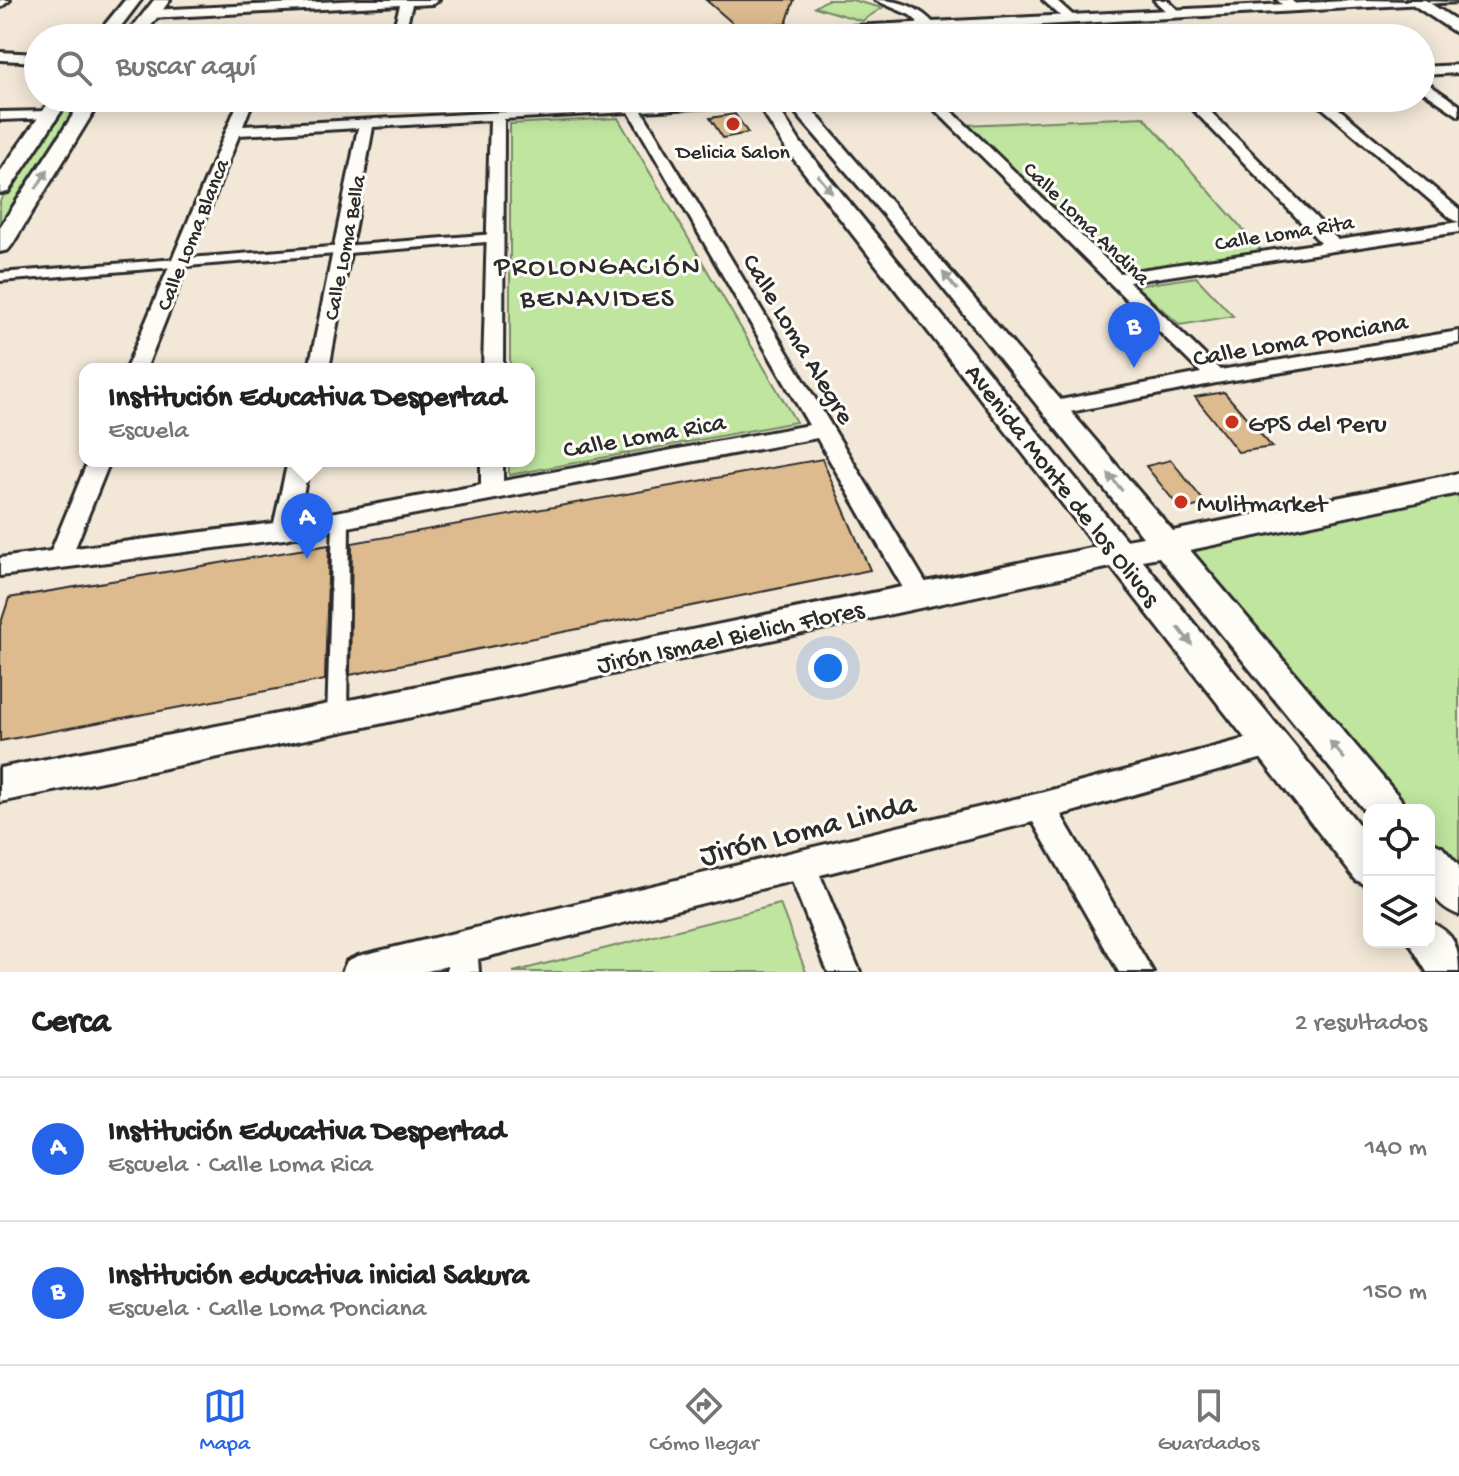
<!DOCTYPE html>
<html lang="es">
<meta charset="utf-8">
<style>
body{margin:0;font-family:"Gochi Hand",sans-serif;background:#f6f6f6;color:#222}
.controls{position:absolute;right:24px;bottom:24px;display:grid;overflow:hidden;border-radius:16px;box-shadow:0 4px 20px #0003}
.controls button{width:72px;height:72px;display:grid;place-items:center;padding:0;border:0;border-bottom:2px solid #e0e0e0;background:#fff;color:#222;font:40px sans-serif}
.you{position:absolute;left:828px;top:668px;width:28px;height:28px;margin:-20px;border:6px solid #fff;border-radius:50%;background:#1a73e8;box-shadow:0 0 0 12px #1a73e833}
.badge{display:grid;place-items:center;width:52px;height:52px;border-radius:50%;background:#2563eb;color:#fff;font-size:26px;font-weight:700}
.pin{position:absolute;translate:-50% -66px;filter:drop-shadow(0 2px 4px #0008)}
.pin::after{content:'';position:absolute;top:42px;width:28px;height:24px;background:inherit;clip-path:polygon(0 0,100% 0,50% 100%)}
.popup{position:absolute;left:79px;top:363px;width:456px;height:104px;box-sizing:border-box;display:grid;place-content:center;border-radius:16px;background:#fff;filter:drop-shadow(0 2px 6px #0005);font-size:26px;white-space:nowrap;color:#767676}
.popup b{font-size:30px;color:#222}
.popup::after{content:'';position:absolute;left:50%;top:100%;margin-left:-16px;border:16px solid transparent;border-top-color:#fff}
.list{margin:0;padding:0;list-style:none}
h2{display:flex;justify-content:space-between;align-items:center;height:104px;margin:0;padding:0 32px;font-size:34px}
h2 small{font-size:26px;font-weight:400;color:#767676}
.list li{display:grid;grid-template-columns:52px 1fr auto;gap:24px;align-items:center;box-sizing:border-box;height:144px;padding:0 32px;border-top:2px solid #e0e0e0}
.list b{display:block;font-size:30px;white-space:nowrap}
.list p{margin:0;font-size:26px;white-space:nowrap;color:#767676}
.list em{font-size:26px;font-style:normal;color:#767676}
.icon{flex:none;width:44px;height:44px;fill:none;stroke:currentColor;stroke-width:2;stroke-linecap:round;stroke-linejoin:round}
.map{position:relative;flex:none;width:1459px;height:972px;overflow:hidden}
.search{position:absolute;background:#fff;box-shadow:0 4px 20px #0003;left:24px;right:24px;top:24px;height:88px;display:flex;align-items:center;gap:20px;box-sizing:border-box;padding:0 28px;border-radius:44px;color:#767676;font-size:30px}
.sheet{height:392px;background:#fff}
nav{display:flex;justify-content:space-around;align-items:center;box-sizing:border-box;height:112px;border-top:2px solid #e0e0e0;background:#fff;font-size:22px;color:#767676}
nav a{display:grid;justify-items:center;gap:4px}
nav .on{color:#2563eb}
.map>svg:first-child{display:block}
.green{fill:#bfe59f;stroke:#758865;stroke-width:2}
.building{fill:#ddbb8f;stroke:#2b2b2b;stroke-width:2}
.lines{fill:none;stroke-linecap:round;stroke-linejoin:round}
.pedestrian-casing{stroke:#2b2b2b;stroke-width:6}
.minor-casing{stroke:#2b2b2b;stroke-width:6}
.tertiary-casing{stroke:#2b2b2b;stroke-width:6}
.secondary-casing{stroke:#2b2b2b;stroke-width:6}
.pedestrian{fill:#fdfcf7;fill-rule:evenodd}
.minor{fill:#fdfcf7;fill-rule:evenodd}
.tertiary{fill:#fdfcf7;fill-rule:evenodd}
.secondary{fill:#fdfcf7;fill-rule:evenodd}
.oneway{fill:#9e9e9b}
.poi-dot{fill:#c8321e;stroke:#fdfcf7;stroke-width:3}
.labels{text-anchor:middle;stroke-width:6;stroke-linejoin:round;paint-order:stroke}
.far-poi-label{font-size:22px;fill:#2b2b2b;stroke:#fdfcf7}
.far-street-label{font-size:22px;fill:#2b2b2b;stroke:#fdfcf7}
.street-label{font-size:26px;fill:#2b2b2b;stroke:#fdfcf7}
.poi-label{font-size:26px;fill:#2b2b2b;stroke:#fdfcf7;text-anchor:start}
.neighbourhood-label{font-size:28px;letter-spacing:2px;fill:#2b2b2b;stroke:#fdfcf7}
.near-street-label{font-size:32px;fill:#2b2b2b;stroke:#fdfcf7}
</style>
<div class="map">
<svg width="1459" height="972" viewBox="0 0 1459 972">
<rect width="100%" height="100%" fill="#f3e8d8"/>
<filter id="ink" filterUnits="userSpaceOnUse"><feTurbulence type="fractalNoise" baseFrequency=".0125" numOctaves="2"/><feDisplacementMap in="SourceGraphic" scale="16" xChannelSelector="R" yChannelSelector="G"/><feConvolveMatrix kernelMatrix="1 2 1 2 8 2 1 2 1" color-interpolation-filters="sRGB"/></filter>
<g filter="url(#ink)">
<!-- green -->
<path class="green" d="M827,0H852L882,8L862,21L815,7Z
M68,98H86L0,228V201Z
M1144,117L1263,252L1117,274L964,125Z
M618,118L796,422L509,475V461H529V369H510V124Z
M1196,277L1233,316L1180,325L1136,286Z
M1459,489V869L1429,834V810H1408L1183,547Z
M780,904L806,972H513Z"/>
<!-- building -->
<path class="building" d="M706,0H794L786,24L737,27Z
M735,114L748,133L723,138L710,118Z
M1224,392L1272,447L1238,452L1195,397Z
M822,459L870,570L350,675L352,543Z
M1171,460L1206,504L1181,510L1146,466Z
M329,545L325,680L0,741V626L9,598Z"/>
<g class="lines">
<defs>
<path id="pedestrian" d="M495,234L499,235V241L0,281V273Z
M341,514L347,516L349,520L347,721L344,727L337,730L330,727L327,721L333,520L335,516Z"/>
<path id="minor" d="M0,0H10L0,8Z
M361,0H439L433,4L412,5L403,38H391L400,5L151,18L145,14L151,10Z
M875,0C901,0 920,7 937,27L927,30L910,15Z
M1043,0H1056L1077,19L1067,22Z
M1154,0H1167L1182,14L1172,17Z
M1277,0H1291L1300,8L1290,11Z
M0,52L38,54V62L0,60Z
M1459,65V73L1421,75V67Z
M1421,79L1459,105V116L1421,90Z
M240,98H254L243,126L770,98L769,103L764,104L642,111L929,588L932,595L929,602L920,605L911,602L817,438L284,539L0,576V558L51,551L88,461H110L75,548L274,523L288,461H310L298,519L481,485V461H503V481L809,425L629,112L504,119L503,369H483L490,120L373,127L329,369H309L358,128L239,135L146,369H126Z
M923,98H938L1120,273L1321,243L1182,98H1197L1338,240L1459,222V232L1129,282L1220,370L1459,331V343L1216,383L1055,415L1048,413L1045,408L1055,401L1201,373Z
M1311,98H1326L1459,209V222L1453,220Z
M49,111L56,115L54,118L0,120V112Z
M1271,732L1281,735L1285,744L1281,753L1061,815L1153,972H1119L1033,822L820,875L860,972H828L792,881L478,959L479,972H447V966L424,972H342L347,961L358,956L1040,793Z"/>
<path id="tertiary" d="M1365,0L1459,2L808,38H707L715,33Z
M754,98H772L800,142L1126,540L1143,537L898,232L783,98H802L1173,531L1459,473V493L1190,550L1400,798L1405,810H1369V816L1159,557L1142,560L1369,837V886L1356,880L1111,567L365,727L0,802V768L365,697L1096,547L786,149Z
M1429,841L1442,847L1459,866V915C1422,900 1429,875 1429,841Z
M1429,922C1454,932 1459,947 1459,972H1427L1409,942H1429Z"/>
<path id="secondary" d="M125,0H141L112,38H94Z
M154,0H170L142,38H124Z
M1406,0H1425L1459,22V35Z
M52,98H70L8,192L0,193V172Z
M84,98H102L12,245L8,250L0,252V227Z"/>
</defs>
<!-- pedestrian casing -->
<use href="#pedestrian" class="pedestrian-casing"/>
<!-- minor casing -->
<use href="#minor" class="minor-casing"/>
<!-- tertiary casing -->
<use href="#tertiary" class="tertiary-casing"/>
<!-- secondary casing -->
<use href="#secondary" class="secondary-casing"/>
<!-- pedestrian -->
<use href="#pedestrian" class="pedestrian"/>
<!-- minor -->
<use href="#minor" class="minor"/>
<!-- tertiary -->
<use href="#tertiary" class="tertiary"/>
<!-- secondary -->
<use href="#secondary" class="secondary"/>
</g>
<!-- one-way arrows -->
<defs><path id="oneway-solid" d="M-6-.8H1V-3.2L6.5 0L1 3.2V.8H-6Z" transform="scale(2)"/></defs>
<g class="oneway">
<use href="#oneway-solid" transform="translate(42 179) rotate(-58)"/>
<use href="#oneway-solid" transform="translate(825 184) rotate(51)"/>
<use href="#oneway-solid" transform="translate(950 281) rotate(-130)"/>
<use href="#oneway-solid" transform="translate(1115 482) rotate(-129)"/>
<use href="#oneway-solid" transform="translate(1185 636) rotate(52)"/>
<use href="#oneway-solid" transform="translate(1337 750) rotate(-130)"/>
</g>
</g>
<!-- markers -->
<g class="poi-dot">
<circle cx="733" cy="124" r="8"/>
<circle cx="1232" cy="422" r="8"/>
<circle cx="1181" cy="502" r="8"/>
</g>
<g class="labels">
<!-- far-poi labels -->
<g class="far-poi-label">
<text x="733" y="158">Delicia Salon</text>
</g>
<!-- far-street labels -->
<g class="far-street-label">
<text transform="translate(1088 222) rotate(44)" y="8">Calle Loma Andina</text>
<text transform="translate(1284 231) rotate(-9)" y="8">Calle Loma Rita</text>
<text transform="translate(191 234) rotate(-68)" y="8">Calle Loma Blanca</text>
<text transform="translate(343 247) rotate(-79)" y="8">Calle Loma Bella</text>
</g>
<!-- street labels -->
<g class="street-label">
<text transform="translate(800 338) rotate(59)" y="9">Calle Loma Alegre</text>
<text transform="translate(1300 338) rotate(-10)" y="9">Calle Loma Ponciana</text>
<text transform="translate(644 434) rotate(-10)" y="9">Calle Loma Rica</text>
<text transform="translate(1064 484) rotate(52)" y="9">Avenida Monte de los Olivos</text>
<text transform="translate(730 635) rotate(-12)" y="9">Jirón Ismael Bielich Flores</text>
</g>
<!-- poi labels -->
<g class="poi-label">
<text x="1248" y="431">GPS del Peru</text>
<text x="1197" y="511">Mulitmarket</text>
</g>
<!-- neighbourhood labels -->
<g class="neighbourhood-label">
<text x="598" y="274">PROLONGACIÓN<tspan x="598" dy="32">BENAVIDES</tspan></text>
</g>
<!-- near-street labels -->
<g class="near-street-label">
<text transform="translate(807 827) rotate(-14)" y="11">Jirón Loma Linda</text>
</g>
</g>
</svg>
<div class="controls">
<button><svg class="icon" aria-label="locate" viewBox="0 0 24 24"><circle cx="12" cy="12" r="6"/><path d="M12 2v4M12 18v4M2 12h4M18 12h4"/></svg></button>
<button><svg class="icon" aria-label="layers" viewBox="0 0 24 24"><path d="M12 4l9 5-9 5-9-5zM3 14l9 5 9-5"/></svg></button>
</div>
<div class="you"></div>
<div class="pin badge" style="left:307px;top:559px">A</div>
<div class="popup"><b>Institución Educativa Despertad</b>Escuela</div>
<div class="pin badge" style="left:1134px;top:368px">B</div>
<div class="search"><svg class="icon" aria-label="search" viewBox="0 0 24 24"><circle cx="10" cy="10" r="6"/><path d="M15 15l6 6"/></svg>Buscar aquí</div>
</div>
<section class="sheet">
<h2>Cerca<small>2 resultados</small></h2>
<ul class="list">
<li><span class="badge">A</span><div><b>Institución Educativa Despertad</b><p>Escuela · Calle Loma Rica</p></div><em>140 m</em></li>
<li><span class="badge">B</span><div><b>Institución educativa inicial Sakura</b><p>Escuela · Calle Loma Ponciana</p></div><em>150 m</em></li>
</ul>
</section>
<nav>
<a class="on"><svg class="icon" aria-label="map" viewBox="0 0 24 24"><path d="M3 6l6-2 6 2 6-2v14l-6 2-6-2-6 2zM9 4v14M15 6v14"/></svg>Mapa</a>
<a><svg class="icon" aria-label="directions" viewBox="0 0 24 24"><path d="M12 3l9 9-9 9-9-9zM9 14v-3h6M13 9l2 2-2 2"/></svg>Cómo llegar</a>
<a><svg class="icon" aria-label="saved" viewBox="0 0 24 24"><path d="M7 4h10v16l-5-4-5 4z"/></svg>Guardados</a>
</nav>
